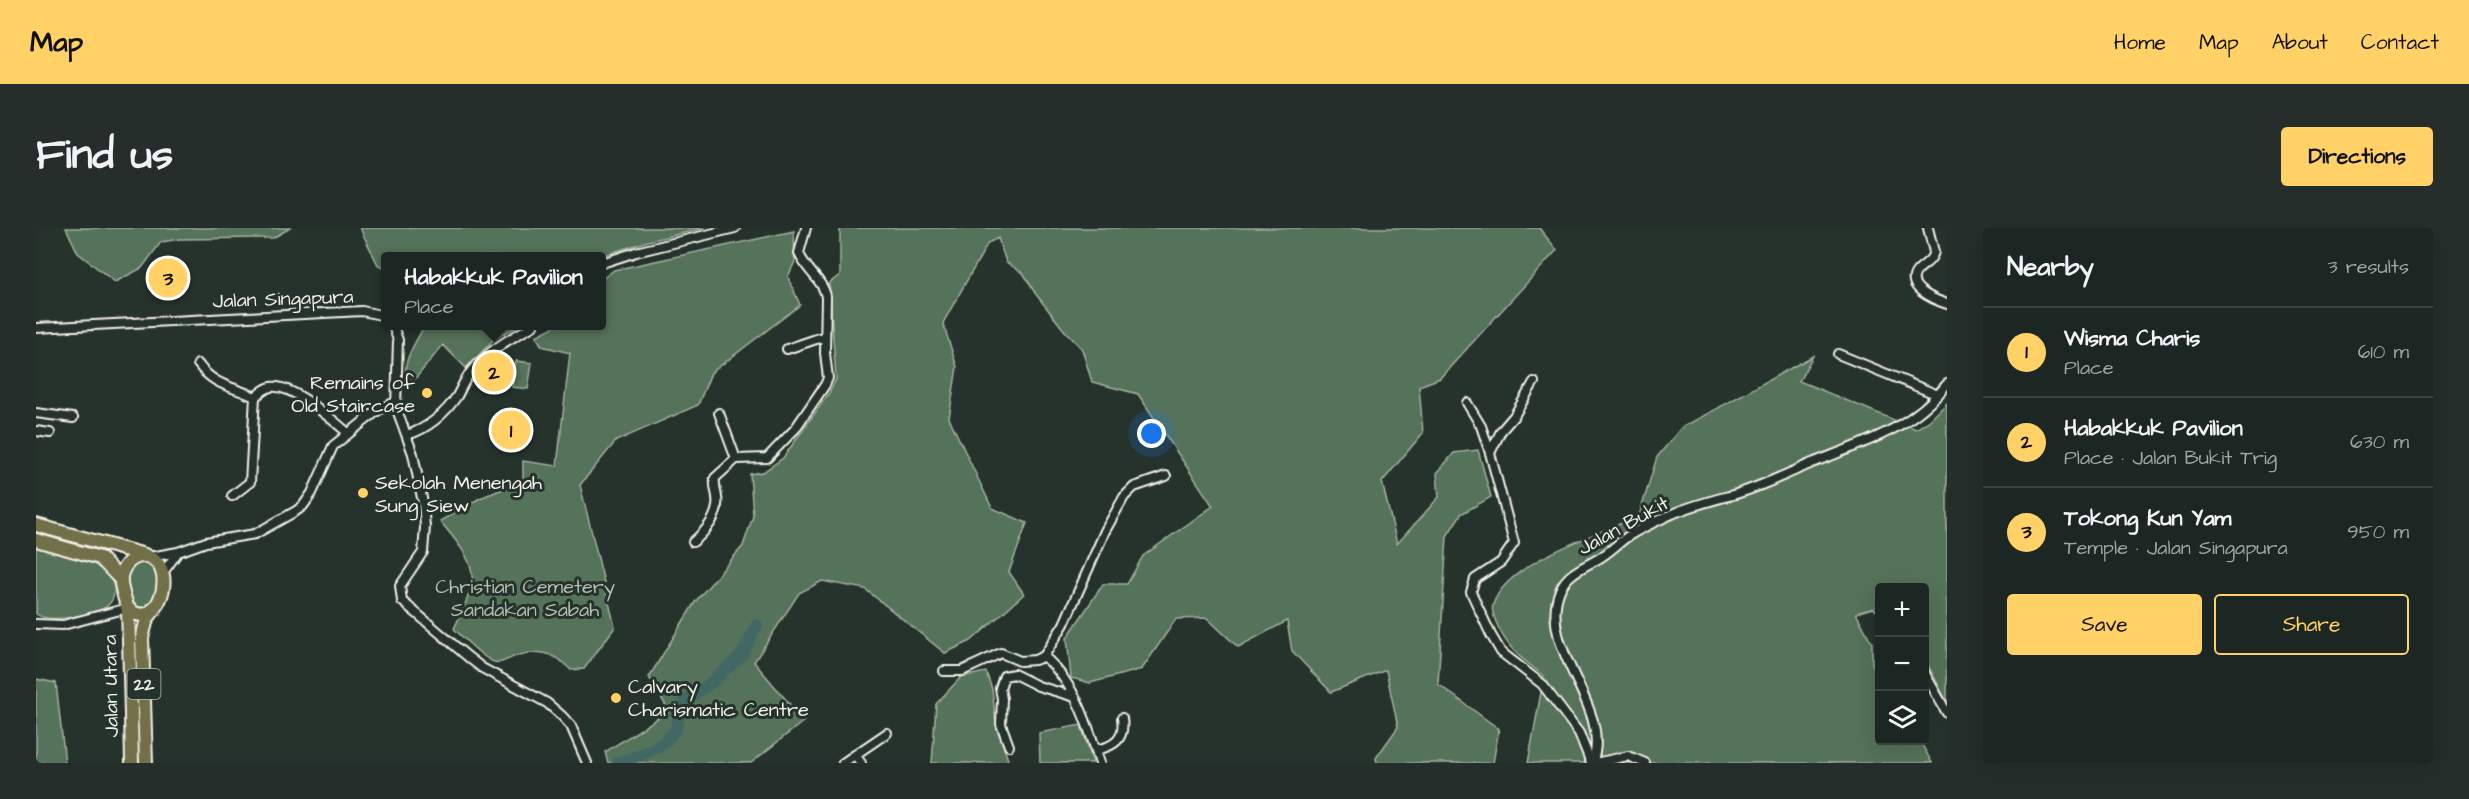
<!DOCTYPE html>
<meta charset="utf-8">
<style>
body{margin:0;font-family:"Architects Daughter",sans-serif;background:#252e2a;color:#f1f3f6}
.controls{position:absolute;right:18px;bottom:18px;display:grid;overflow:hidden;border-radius:6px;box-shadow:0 6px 24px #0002}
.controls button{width:54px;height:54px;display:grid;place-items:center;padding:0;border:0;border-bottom:2px solid #3a4340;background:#1c2622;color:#f1f3f6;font:30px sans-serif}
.you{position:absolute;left:1116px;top:206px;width:21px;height:21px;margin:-15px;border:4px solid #fff;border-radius:50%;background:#1a73e8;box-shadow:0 0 0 9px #1a73e833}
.badge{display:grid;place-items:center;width:39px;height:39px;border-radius:50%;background:#ffd166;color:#111;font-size:20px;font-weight:700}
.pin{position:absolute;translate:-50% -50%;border:3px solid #fff;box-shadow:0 2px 6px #0006}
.popup{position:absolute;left:345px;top:24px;width:225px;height:78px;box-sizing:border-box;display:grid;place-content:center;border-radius:6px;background:#1c2622;filter:drop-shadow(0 2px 4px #0005);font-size:20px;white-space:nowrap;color:#a0a5a5}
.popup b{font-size:22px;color:#f1f3f6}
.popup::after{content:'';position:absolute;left:50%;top:100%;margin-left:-12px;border:12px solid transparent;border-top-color:#1c2622}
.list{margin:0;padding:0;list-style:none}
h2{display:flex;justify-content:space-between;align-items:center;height:78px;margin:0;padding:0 24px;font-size:26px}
h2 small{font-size:20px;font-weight:400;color:#a0a5a5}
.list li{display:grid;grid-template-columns:39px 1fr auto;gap:18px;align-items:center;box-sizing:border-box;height:90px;padding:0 24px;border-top:2px solid #3a4340}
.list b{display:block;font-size:22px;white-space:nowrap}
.list p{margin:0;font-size:20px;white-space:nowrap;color:#a0a5a5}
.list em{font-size:20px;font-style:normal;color:#a0a5a5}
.actions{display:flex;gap:12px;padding:18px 24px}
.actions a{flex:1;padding:14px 0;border:2px solid #ffd166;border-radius:6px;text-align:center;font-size:21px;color:#ffd166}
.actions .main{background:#ffd166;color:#111}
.icon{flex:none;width:33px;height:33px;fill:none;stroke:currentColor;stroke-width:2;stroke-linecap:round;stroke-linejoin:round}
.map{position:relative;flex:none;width:1911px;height:535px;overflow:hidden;border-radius:6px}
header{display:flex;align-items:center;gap:36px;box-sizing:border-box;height:84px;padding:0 30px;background:#ffd166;color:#111}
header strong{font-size:28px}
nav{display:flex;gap:33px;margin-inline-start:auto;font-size:21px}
.intro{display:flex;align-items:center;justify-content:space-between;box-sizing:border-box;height:144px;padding:0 36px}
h1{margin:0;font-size:42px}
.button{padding:15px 27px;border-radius:6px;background:#ffd166;color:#111;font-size:21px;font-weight:700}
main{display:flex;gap:36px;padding:0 36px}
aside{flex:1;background:#1c2622;border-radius:6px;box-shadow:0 6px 24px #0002}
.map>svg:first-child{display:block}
.green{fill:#55725a;stroke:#a4b2a1;stroke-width:1.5}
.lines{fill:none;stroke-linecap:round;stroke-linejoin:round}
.river{stroke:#426766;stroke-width:12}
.minor-casing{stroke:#f4f1e8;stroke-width:12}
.highway-casing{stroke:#f4f1e8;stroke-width:16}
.minor{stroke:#26332d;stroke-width:8}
.highway{stroke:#726f4a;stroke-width:12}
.poi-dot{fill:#ffd166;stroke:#26332d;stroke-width:2}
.labels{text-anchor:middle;stroke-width:6;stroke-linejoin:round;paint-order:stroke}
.shield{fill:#26332d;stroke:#b6b8b0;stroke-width:1.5}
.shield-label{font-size:18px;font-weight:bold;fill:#f4f1e8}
.street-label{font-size:20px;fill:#f4f1e8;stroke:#26332d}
.poi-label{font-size:20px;fill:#f4f1e8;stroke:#26332d;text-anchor:start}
.park-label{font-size:20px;fill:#b4beaf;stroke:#26332d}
</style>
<header>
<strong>Map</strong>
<nav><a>Home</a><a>Map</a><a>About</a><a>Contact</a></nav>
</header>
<div class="intro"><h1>Find us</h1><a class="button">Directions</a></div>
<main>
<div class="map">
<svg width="1911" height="535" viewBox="0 0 1911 535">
<rect width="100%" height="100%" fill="#26332d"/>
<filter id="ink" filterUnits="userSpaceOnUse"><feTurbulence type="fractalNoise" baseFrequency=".0167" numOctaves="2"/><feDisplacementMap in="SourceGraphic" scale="12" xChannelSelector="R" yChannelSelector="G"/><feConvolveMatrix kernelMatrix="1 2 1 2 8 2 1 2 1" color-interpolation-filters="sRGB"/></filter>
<g filter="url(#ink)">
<!-- green -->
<path class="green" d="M30,0H254L237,10L144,11L125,14L106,40L79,54L42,25Z
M324,0H669L612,13L565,28H350V40L342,37Z
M804,0H1503L1521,22L1404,150L1383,158L1387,205L1346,254L1361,316L1403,269L1401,245L1418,225L1442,222L1455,269L1425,286L1411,308L1402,456L1463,501L1457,535H1341L1340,530L1362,499L1350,442L1295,464L1256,423L1251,393L1202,419L1171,390L1140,391L1106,441L1054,455L1035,450L1031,410L1067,356H1091L1107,328L1177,278L1102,166L1056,154L1046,121L1028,102L999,65L988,46L970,34L962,10L952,15L907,95L921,139L913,190L956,280L991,295L973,344L988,366L935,413L909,425L829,361L786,353L763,365L718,434L768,493L715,535H572L569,524L633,483L613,449L659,374L707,318L717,288L714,246L727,244L747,230L793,165L800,151L793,55L804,47Z
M758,3L759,33L752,49L764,77L675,145L662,177L580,213L544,257L579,399L548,441L535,442C517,424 505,421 480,428C472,431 466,436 458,434C447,431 427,409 418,401C424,387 438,361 436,346C434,327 416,308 404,293L444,270L487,253V233L521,238L534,125L506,118L500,108L519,98H566V51L578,42Z
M388,98H482L459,110L430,140L407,117L374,157C361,138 380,115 388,98Z
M1777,128L1763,153L1880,201L1893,193L1911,175V474L1889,431L1888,359H1844L1843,385L1837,380L1820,385L1836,415V436L1843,446L1844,512L1884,513L1896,535H1492L1508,448C1486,431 1471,421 1460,394C1458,389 1455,382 1457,377C1469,334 1565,305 1603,288L1621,229L1645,200Z
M480,133L496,135L492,161L476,159Z
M0,318C15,322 31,324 46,330C61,337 84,350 77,370C75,374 72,378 68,380C53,387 14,396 0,386Z
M107,332L114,334L123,352L120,373L107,382C87,374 84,338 107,332Z
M950,444L956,461L960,496L973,535H896L900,476L925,449Z
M0,451L20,455L29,535H0Z
M1045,497L1057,535H1004L1003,505Z"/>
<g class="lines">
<!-- river -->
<path class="river" d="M582,535L612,524L628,515L639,502L649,472L670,459L706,427L721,397"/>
<defs>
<path id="minor" d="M1892,0L1898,24C1895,34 1889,35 1882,42C1866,59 1899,72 1911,76
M566,35L600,24L699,0
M357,98L362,112L360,179L377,226L387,275L389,299L387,324L364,358L366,373L432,429L446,440L511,475L526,488L535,498L551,535
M0,100L326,83L345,87L350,90
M751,121L789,108
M1802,126L1902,167
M162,136C178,158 196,158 219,169
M1498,154L1478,188L1465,203L1454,225L1478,315L1465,334L1439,351L1435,364L1455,407L1465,424L1506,456L1543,505L1555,535
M1431,175L1445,198L1454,225
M0,185L37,190
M683,185L700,231L731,230L759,201L789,157L792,150L789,125L790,69C788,53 769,42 763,25L770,0
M0,203L14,205
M371,207C391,201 409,186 421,168C426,159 430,148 438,140C455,121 475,110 497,98
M196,268L214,254L219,169C224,165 229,160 235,159C255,155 297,192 312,205
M657,314C670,303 684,288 681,269C680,262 678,258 679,250L700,231
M114,329L142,324L170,314L219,306L260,283L267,278L276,265L297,218L341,183L359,174
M126,346L142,324
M0,396L27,397L92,380
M1008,428C1040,457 1051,495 1064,535
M908,443H926L965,425L984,433L999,432L1008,428L1028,396L1069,303L1088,269L1098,259L1130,248
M1888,444L1911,485
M973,518L965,496L966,471L964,460L968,448L978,446L1002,458L1039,469
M1060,522C1079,518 1089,511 1086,490
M819,527L825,535
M807,535L851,505
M1556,535C1578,479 1500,421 1524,362C1531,345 1548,339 1562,331C1573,325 1581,316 1591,309C1605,300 1621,293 1636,286C1657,277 1678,272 1700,266C1726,258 1751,246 1776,235C1827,215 1876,201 1911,156
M1559,535L1592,528L1609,535"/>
<path id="highway" d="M0,297L109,327
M0,312L64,330L85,352
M92,380C119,407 143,344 115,330C101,323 88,335 85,348C83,361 91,372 92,384C94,434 95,485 96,535
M110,535L106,410L111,391L118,382"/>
</defs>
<!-- minor casing -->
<use href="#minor" class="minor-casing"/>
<!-- highway casing -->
<use href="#highway" class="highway-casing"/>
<!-- minor -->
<use href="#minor" class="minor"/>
<!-- highway -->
<use href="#highway" class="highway"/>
</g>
</g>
<!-- markers -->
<g class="poi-dot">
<circle cx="391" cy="165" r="6"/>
<circle cx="327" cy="265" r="6"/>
<circle cx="580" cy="470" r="6"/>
</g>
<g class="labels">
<!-- shield labels -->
<rect class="shield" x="91.5" y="441" width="33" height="30" rx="4.5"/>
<g class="shield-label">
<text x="108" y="462">22</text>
</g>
<!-- street labels -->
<g class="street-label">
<text transform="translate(247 70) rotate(-2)" y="7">Jalan Singapura</text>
<text transform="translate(1587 297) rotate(-29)" y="7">Jalan Bukit</text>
<text transform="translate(74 458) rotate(-91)" y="7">Jalan Utara</text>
</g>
<!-- poi labels -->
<g class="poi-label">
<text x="379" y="161" text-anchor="end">Remains of<tspan x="379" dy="23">Old Staircase</tspan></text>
<text x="339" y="261">Sekolah Menengah<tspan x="339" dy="23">Sung Siew</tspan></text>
<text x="592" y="465">Calvary<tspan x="592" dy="23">Charismatic Centre</tspan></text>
</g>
<!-- park labels -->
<g class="park-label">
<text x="489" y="365">Christian Cemetery<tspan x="489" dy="23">Sandakan Sabah</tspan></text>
</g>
</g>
</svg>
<div class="controls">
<button>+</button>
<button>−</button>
<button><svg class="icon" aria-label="layers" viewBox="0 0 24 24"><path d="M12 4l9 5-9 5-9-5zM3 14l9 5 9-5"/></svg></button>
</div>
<div class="you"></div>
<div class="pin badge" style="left:475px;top:202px">1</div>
<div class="pin badge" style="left:458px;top:144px">2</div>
<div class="popup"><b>Habakkuk Pavilion</b>Place</div>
<div class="pin badge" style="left:132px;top:50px">3</div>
</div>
<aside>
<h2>Nearby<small>3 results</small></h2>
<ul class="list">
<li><span class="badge">1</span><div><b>Wisma Charis</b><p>Place</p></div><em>610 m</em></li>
<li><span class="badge">2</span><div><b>Habakkuk Pavilion</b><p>Place · Jalan Bukit Trig</p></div><em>630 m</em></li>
<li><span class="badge">3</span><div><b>Tokong Kun Yam</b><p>Temple · Jalan Singapura</p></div><em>950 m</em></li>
</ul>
<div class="actions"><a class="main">Save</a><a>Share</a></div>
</aside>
</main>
